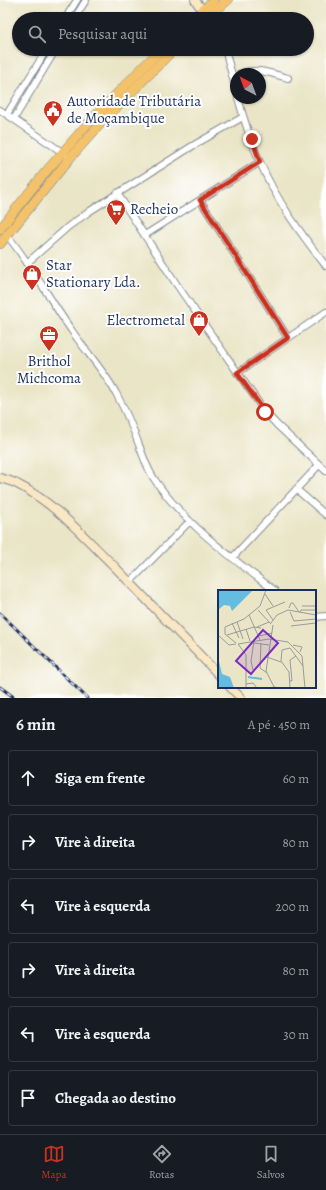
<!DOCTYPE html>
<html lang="pt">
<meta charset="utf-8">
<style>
body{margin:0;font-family:Alegreya,serif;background:#242831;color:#f1f3f6}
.compass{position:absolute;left:230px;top:68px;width:36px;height:36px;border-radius:50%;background:#171b24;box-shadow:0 1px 3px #0004;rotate:319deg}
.stop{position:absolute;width:12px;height:12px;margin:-9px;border:3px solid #c8321e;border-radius:50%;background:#fff}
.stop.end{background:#c8321e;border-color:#fff;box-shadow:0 1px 4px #0008}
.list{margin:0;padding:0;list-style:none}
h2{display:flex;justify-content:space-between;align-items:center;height:52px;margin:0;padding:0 16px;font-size:17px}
h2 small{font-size:13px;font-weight:400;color:#9ea1a6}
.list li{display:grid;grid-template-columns:26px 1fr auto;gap:12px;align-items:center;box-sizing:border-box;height:56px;margin:0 8px 8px;padding:0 8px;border:1px solid #363941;border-radius:4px}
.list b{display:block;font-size:15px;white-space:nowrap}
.list em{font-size:13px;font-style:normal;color:#9ea1a6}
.icon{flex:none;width:22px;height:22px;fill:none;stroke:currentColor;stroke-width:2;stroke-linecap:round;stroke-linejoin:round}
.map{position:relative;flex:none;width:326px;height:698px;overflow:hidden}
.search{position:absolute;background:#171b24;box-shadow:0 1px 3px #0004;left:12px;right:12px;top:12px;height:44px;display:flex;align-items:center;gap:10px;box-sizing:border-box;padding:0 14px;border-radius:22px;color:#9ea1a6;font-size:15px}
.sheet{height:436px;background:#171b24}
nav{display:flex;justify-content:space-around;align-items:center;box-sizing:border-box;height:56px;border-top:1px solid #363941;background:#171b24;font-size:11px;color:#9ea1a6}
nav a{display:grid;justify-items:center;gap:2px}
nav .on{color:#c8321e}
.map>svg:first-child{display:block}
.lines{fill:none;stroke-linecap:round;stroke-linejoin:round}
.street-casing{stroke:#828a92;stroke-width:8}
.secondary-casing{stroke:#828a92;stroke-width:10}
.primary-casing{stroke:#828a92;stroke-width:10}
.street{stroke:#fff;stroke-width:6}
.secondary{stroke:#fae7c3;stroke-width:8}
.primary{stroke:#f3c26a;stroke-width:9}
.rail-casing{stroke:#1b2f5e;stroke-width:3}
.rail{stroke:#fff;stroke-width:1.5;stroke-dasharray:4.5;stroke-linecap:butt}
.route{stroke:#c8321e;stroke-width:5}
.labels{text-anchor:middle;stroke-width:4;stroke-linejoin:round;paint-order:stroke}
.poi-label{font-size:15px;fill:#1b2f5e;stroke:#fff;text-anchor:start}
.inset-river{fill:none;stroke:#64bce1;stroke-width:2}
.inset-road{fill:none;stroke:#979c9c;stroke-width:1}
.view{fill:#7b2cbf;fill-opacity:0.15;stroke:#7b2cbf;stroke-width:2}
.inset-edge{fill:none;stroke:#1b2f5e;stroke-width:2}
</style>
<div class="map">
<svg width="326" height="698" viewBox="0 0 326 698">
<rect width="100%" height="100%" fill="#fff"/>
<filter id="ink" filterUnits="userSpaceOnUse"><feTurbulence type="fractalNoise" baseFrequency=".025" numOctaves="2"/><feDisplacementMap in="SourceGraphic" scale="8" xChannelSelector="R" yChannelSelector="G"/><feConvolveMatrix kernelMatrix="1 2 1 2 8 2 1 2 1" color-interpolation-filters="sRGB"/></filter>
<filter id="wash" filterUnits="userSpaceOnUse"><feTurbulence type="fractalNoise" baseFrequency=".012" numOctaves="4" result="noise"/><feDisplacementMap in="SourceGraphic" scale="16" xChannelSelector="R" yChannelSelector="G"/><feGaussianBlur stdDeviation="0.9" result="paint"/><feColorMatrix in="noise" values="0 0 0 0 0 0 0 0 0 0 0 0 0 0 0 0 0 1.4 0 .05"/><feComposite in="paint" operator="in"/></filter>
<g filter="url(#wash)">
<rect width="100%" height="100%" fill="#eae5c6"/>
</g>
<g filter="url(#ink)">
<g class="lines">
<defs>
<path id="street" d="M65,19L77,0
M74,19L86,0
M225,49L236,90
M238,74C258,67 269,73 288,78
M238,98C244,120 251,142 260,162C276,200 301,234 326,266
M0,110L65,154
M7,114L47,49
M14,119L56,49
M117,193L177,285L265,412L277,425L326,471
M200,200L288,338
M6,234C31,264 49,299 72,331C87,353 105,372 117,395C126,412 133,428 139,445C144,458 148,472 157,483C187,526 234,559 275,591
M145,235L260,162
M27,263L69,226L90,211L194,145L243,117
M237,373L326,312
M296,489L326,515
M233,557L319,465
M130,582L190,521
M315,617L326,616"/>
<path id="secondary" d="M195,0L206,15
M0,478C6,480 12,481 17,484C55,503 84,537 114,566C149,602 184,639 219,675
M230,687L241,698"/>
<path id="primary" d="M193,19L214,0
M206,19L228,0
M0,229L43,175L91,120L161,49
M0,244L70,158L105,119L174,49"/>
</defs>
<!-- street casing -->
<use href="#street" class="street-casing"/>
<!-- secondary casing -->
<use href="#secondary" class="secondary-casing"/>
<!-- primary casing -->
<use href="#primary" class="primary-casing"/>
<!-- street -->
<use href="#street" class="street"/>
<!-- secondary -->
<use href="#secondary" class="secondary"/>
<!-- primary -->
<use href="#primary" class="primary"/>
<defs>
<path id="rail" d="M0,613L87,698
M0,687L15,698"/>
</defs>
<!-- rail casing -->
<use href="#rail" class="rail-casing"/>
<!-- rail -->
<use href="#rail" class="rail"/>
</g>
</g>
<g class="lines" filter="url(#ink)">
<!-- route -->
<path class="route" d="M252,139L260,162L200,200L288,338L237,373L265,412"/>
</g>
<!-- icons -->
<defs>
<symbol id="civic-pin" viewBox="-11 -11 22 30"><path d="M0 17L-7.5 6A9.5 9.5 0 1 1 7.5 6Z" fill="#c8321e" stroke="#fff"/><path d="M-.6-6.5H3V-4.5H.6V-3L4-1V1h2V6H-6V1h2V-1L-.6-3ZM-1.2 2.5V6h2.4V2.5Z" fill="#fff"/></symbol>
<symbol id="supermarket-pin" viewBox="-11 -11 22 30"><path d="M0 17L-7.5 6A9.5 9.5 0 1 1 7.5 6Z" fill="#c8321e" stroke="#fff"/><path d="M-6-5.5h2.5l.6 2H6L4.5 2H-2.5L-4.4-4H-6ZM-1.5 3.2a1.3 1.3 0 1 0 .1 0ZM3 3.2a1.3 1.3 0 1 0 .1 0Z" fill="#fff"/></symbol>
<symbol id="shop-pin" viewBox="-11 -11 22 30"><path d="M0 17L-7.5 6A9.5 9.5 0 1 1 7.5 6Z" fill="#c8321e" stroke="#fff"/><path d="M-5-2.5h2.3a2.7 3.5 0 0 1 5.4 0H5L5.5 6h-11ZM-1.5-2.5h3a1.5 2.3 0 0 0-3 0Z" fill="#fff"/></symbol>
<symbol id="office-pin" viewBox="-11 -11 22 30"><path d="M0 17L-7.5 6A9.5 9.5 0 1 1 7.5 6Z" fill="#c8321e" stroke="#fff"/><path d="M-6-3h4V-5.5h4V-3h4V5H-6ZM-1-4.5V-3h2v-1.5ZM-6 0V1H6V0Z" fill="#fff"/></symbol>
</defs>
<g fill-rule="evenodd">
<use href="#civic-pin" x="42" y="99" width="22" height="30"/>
<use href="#supermarket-pin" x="105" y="198" width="22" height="30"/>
<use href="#shop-pin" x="21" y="263" width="22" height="30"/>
<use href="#shop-pin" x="188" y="309" width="22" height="30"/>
<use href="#office-pin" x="38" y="324" width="22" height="30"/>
</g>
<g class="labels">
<!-- poi labels -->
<g class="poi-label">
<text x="67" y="106">Autoridade Tributária<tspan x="67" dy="17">de Moçambique</tspan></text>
<text x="130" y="214">Recheio</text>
<text x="46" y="270">Star<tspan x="46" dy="17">Stationary Lda.</tspan></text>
<text x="185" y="325" text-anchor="end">Electrometal</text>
<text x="49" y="366" text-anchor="middle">Brithol<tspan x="49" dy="17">Michcoma</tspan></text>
</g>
</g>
<!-- overview -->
<g transform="translate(218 590)">
<rect width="98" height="98" fill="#eae5c6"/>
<path d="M0,0H35L14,21L12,16L6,15L0,20ZM0,67L4,84L12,87L16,98H0Z" fill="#64bce1"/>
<path class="inset-river" d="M30,87L44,89"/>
<path class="inset-road" d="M47,4L55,16M84,16H98M71,18L73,13H75L81,22M40,20L53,34M72,22L76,31L98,29M82,22L83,20H98M31,25L42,50M55,30L48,20L67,12M19,32L25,49M14,33L21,48M53,33L59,25L70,20L98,25M55,35L48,81L56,97L63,98M73,36L98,33M39,37L51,32M28,39L32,51M0,45L11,55L18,54M9,45L36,37L43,38M41,46L54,43M36,51L33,71L35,80L38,79M18,53L7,44V37L26,29L42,16L48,0M36,53L51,55M43,53L42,78L49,83M20,54L51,49L70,52L84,66L87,98M20,54L28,65V98M75,55L84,57L82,62M49,67L63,72M72,91H74L72,70L78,66M28,94L35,93L39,98M72,98L71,82L63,71L64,60L72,58L85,76"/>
<path class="view" d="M45,40L60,53L33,84L18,71Z"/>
<rect width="98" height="98" class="inset-edge"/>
</g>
</svg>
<svg class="compass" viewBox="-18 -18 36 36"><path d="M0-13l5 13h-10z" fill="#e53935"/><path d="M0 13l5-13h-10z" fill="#9ea1a6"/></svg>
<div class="stop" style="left:265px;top:412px"></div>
<div class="stop end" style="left:252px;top:139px"></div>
<div class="search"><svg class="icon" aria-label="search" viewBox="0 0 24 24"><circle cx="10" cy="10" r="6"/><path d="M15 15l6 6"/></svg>Pesquisar aqui</div>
</div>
<section class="sheet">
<h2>6 min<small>A pé · 450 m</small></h2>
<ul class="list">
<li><svg class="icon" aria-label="ahead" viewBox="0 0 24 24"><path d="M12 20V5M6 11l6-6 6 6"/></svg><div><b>Siga em frente</b></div><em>60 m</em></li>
<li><svg class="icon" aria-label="right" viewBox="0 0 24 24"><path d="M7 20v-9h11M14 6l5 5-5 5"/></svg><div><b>Vire à direita</b></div><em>80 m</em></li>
<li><svg class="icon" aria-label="left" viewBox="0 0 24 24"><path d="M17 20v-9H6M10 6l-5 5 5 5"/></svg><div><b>Vire à esquerda</b></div><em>200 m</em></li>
<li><svg class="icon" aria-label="right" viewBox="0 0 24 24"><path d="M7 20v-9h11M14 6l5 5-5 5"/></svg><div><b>Vire à direita</b></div><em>80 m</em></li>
<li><svg class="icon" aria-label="left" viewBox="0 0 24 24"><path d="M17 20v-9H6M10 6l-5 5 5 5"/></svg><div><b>Vire à esquerda</b></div><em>30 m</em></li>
<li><svg class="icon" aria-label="arrive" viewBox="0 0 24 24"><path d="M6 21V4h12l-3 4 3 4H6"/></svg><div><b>Chegada ao destino</b></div></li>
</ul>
</section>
<nav>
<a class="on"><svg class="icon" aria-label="map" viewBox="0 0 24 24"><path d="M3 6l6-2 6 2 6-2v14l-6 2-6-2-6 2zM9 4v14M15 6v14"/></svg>Mapa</a>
<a><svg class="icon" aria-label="directions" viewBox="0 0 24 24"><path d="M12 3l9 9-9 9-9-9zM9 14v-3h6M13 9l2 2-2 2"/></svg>Rotas</a>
<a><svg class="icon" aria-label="saved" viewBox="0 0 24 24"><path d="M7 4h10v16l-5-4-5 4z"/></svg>Salvos</a>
</nav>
